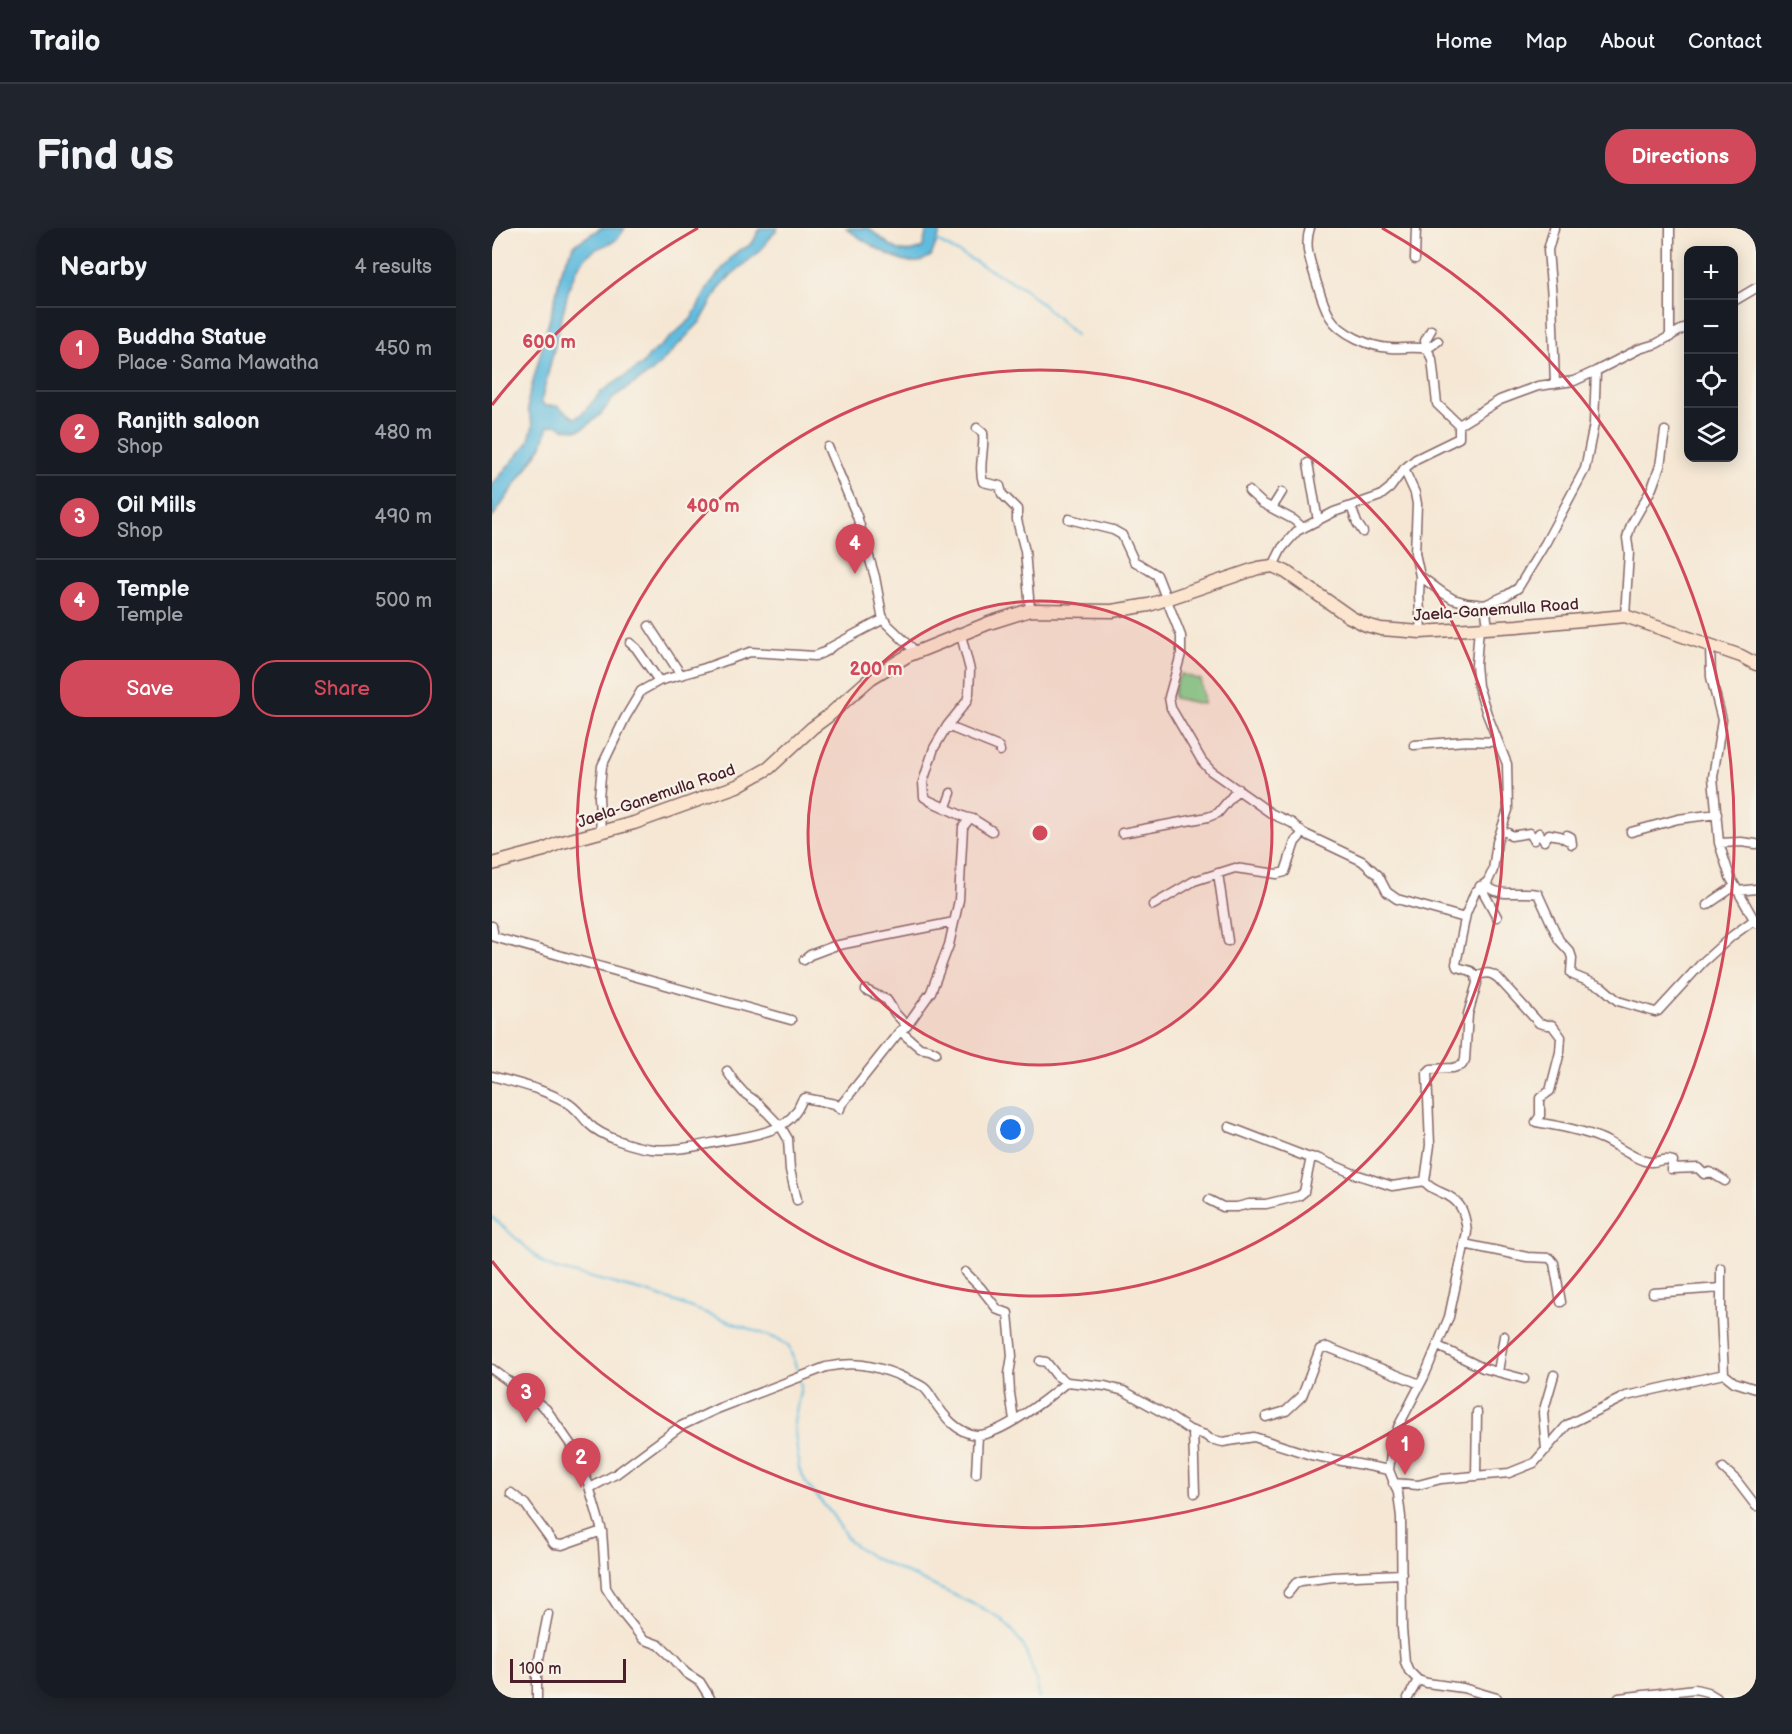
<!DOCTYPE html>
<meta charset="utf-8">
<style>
body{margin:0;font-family:"Balsamiq Sans",sans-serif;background:#20242c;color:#f1f3f6}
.controls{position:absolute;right:18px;top:18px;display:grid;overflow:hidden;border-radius:12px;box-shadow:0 3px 15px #0003}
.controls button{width:54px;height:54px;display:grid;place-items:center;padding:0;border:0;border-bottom:2px solid #363941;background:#171b24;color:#f1f3f6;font:30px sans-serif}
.scale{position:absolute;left:18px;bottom:15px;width:116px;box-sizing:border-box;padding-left:6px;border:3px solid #4a1f2b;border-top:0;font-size:16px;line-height:21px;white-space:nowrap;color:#4a1f2b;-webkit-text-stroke:4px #f7f3e8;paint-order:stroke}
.you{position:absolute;left:519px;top:902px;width:21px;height:21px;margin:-15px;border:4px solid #fff;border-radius:50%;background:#1a73e8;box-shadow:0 0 0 9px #1a73e833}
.badge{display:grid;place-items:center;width:39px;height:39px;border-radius:50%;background:#d1495b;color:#fff;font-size:20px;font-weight:700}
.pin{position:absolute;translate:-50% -50px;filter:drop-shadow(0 2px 3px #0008)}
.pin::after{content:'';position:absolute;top:32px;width:21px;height:18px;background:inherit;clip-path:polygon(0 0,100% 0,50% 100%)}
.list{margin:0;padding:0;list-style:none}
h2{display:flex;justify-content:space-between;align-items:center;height:78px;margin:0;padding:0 24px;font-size:26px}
h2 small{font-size:20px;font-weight:400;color:#9ea1a6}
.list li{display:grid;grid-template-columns:39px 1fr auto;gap:18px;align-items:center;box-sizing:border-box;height:84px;padding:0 24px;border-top:2px solid #363941}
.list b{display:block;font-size:22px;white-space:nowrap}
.list p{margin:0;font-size:20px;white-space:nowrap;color:#9ea1a6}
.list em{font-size:20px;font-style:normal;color:#9ea1a6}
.actions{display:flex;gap:12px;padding:18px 24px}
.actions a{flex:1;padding:14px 0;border:2px solid #d1495b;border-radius:24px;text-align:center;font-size:21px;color:#d1495b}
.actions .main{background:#d1495b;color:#fff}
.icon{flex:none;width:33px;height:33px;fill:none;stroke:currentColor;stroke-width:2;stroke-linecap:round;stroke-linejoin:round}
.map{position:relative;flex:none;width:1264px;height:1470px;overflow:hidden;border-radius:24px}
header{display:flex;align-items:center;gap:36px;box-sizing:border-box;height:84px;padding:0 30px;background:#171b24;border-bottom:2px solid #363941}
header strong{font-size:28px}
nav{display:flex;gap:33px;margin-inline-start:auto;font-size:21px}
.intro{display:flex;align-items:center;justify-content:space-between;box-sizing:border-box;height:144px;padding:0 36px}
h1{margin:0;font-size:42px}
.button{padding:15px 27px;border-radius:24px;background:#d1495b;color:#fff;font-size:21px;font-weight:700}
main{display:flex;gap:36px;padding:0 36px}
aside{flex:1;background:#171b24;border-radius:24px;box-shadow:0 3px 15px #0003}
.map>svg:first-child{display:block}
.green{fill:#87d492;stroke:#687a5e;stroke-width:1.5}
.water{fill:#60bcde;stroke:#556e84;stroke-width:1.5}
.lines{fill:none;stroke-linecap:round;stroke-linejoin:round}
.stream{stroke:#60bcde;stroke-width:2}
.street-casing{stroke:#866566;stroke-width:11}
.secondary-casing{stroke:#866566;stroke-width:15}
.street{stroke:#fff;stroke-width:8}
.secondary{stroke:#fbe5cf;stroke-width:12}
.ring{fill:none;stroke:#d1495b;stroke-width:3}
.labels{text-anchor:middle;stroke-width:4.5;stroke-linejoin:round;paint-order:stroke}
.street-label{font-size:16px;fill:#4a1f2b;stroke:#f7f3e8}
.centre{fill:#d1495b;stroke:#f7f3e8;stroke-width:3}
.ring-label{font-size:18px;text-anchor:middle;font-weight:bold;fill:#d1495b;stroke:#f7f3e8;stroke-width:4.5;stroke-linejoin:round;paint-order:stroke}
</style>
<header>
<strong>Trailo</strong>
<nav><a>Home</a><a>Map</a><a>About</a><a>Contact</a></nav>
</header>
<div class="intro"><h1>Find us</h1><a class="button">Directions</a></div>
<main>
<aside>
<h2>Nearby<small>4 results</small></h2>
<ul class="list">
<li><span class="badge">1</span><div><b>Buddha Statue</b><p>Place · Sama Mawatha</p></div><em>450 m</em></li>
<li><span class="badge">2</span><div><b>Ranjith saloon</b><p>Shop</p></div><em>480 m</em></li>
<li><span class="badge">3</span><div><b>Oil Mills</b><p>Shop</p></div><em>490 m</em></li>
<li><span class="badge">4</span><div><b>Temple</b><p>Temple</p></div><em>500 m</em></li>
</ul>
<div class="actions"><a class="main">Save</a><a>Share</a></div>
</aside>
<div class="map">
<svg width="1264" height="1470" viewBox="0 0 1264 1470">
<rect width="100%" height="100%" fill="#f7f3e8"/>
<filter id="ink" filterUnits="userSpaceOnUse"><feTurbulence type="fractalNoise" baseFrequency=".0167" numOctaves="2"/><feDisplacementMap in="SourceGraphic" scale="12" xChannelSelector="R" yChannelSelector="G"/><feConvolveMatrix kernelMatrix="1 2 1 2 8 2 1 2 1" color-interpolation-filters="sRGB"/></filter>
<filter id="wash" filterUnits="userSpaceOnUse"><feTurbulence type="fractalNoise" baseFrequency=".008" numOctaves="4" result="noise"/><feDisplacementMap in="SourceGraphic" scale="24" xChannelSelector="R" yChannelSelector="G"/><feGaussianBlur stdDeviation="1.35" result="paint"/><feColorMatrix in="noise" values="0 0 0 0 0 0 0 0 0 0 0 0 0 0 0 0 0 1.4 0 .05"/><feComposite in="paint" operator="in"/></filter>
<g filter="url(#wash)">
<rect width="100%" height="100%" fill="#f5e7d4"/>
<!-- green -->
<path class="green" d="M689,446L709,452C708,460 713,468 711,476L682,470C681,464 684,450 689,446Z"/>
<!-- water -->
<path class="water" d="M109,0H133C121,21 115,13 100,24C87,33 82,46 77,60L49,174L53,178H65L83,190L90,186L109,164L151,136L157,128L199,91L218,56L239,30L247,22L255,19L261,14L268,0H286L267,24L239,47L228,59L209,93L161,143L123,168L109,186L92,200L86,202L72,201L66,197L56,198L50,218L0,290V257L36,215L41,198L36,181V172L64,67L69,42L82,17Z
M354,0H376C394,12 407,33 431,19L435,0H450L439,28C435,30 430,33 426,34C408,37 368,11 354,0Z"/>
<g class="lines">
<!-- stream -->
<path class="stream" d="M445,13L532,60L584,107
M0,989L53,1036L61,1040L162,1066L288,1112L297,1119L307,1147
M308,1153L309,1158L302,1194L307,1241L316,1258L339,1285L358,1314L380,1329L490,1380L508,1390L521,1403L532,1419L544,1451L547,1470"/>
</g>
</g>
<g filter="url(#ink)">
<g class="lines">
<defs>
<path id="street" d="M1062,0L1056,22L1060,70L1063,156
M1178,0V109
M923,31L924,0
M1242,73L1264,60
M939,102L933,113L935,121L946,113
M967,197L1008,172L1024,166L1046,158L1082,153L1104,143
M485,200L491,205C493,221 486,239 491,254L508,258L510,266L525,281V292L533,323L538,382
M336,219L365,288L383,349L390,387L394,395L424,424
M816,235L826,293
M912,241L923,265L925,276L923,325L928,348L927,367L929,404
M757,263L770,275L802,292L811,300
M859,278L865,295L871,304
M780,280L790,264
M577,291L621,302L630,307L642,333L665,347L689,408V426L677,469L679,480L710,533L719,543L780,586L800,595L811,605L870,633L886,647L895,664L905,671L973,690
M781,338L790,320L805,303L842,284L888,268L898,260L912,241L924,231L967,210V197L945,176L940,131L935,121C921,118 911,121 898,120C879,119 848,106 838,89C831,77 827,62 823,49C818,33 812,17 818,0
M928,348L951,365L961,371L975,375L993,377L1015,367L1026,360L1054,314L1093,241L1102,196L1104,143L1147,121L1164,116L1196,98
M993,377L996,399
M1133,388L1137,324L1135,310L1139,297L1160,260L1168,238L1173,203
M157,398L189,447
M987,400L984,437L986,458L995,486L1015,536L1016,582L1005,614L1001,642L996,653L983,664L974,686L964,736L965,739L979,743L984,748L985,755L976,786L973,832L970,837L961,840L939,841L935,845L938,917L933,953C936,959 942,961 948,964C969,972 973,983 975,1004L957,1089L932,1149L906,1199L899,1226L897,1242L906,1265L909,1289L910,1401L913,1434L917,1443L926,1452L935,1455L971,1460L1005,1470
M138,415L144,420L167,453
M1218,419L1219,449L1230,492L1221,549L1227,615L1238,649L1264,695
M455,498L507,519L508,523
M922,517L974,513L1006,514
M454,579L459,565
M473,589L481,591L500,603
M1010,603L1016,605L1019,608L1038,605L1042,612L1047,605L1052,613L1057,606L1068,608L1075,612V607L1079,609L1080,616
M109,604L107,569L110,538L133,490L149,463L167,453L213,440L258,424L323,428L335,423L339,419L365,405L392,391
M1139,604L1186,591L1225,586
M630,605L716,589L726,585L746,561
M1227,615L1249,614L1264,616
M726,645L736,713
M993,656C1005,671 1030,662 1046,666L1067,712L1078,724L1080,730L1079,745L1081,747L1110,759L1126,773L1163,784L1166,783L1211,734L1240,708L1262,692
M988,658L1005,689
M1246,663L1264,661
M661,677L702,653L743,640L785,646L793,644L803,614L811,605
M1215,677L1243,658
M0,698L2,709L299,792
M312,732L318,727L342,718L462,694
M984,748C994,744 998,744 1006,750L1047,795L1055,797H1060L1069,809L1068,824L1058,863L1048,870V888L1044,894C1065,898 1087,901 1108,910C1122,915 1144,933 1158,934C1167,935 1169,929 1181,933L1179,941L1206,940L1212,946L1218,944L1233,953
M374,762L395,772L403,785L415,798
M408,803L428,820L438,822L444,825
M235,843L243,855L252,865L266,875L289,899L296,911L298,942L305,972
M0,848C24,855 52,861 74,874C84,879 89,888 97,896C110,909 142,919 160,921C189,924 219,914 247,910C274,905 300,900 310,872L313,870L343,876L348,881L349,877L408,803L415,798L439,764L457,717L467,672L471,599L476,593L473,589L438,573L432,569L431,554L442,520L455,498L475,473L477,465L478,442L469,407
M737,899L815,929L825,930L860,945L900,958L933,953
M717,972L731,979H745L757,976H774L807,968L812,964L819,929
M972,1016L1035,1029L1058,1030L1062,1035L1069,1074
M1229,1040V1088L1232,1146L1242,1154L1264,1161
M473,1044L488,1059L506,1082L516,1085L520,1128L517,1146L518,1165L522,1192
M1161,1065L1229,1060
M946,1118L991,1140L1032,1151
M548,1133L554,1134L565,1148L575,1154L613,1158L632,1163L677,1188L698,1202L713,1207L718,1211L731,1214L762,1209L819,1227L897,1242
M0,1141L54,1181L79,1217L96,1255L110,1303L114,1360L130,1385L151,1411L167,1417L181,1430L194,1445L208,1454L218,1470
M1006,1144L1012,1108
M774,1189L794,1183L810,1168L828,1121L835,1119L928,1156
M701,1203L703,1265
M1054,1222L1051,1185L1062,1147
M1231,1240L1244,1252L1264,1278
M484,1246L486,1207
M984,1247L985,1184
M901,1255L926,1257L949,1251L1017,1245L1042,1235L1075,1197L1134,1168L1232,1146
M98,1260L124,1246L189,1198L225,1181L334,1139C361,1133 381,1137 406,1147C414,1151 424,1154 431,1159C436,1162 439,1169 442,1173C452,1188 465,1205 484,1207C507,1209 557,1169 575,1154
M19,1265L33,1276L62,1316L70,1317L110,1303
M796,1365L804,1355L809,1353L841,1349L910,1346
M45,1470V1441L56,1386
M916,1470L926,1452
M1127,1470L1203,1461L1215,1464L1225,1470"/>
<path id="secondary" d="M0,636L52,622L67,615L142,595L245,558L277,540L320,500L335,489L379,450L415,428L497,395L538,382L620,383L657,377L766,340L781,338L794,344L858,389L874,397L889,401L929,404L1025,398L1133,388L1249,428L1264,436"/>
</defs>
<!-- street casing -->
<use href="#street" class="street-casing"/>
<!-- secondary casing -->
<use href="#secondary" class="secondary-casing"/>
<!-- street -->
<use href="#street" class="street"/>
<!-- secondary -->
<use href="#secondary" class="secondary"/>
</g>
</g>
<!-- distance rings -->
<circle cx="548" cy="605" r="232" fill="#d1495b" fill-opacity=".12"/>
<g class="ring">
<circle cx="548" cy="605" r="232"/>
<circle cx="548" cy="605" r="463"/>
<path d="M0 177A695 695 0 0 1 206 0M890 0A695 695 0 1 1 0 1033"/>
</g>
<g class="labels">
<!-- street labels -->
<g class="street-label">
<text transform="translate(1004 381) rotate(-4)" y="6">Jaela-Ganemulla Road</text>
<text transform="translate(164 567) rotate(-19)" y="6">Jaela-Ganemulla Road</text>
</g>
</g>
<circle cx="548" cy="605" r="9" class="centre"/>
<g class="ring-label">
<text x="57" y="120">600 m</text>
<text x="221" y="284">400 m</text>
<text x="384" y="447">200 m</text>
</g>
</svg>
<div class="controls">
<button>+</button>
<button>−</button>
<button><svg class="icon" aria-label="locate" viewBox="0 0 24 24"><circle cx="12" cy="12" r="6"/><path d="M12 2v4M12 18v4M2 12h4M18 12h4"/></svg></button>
<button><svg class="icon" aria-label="layers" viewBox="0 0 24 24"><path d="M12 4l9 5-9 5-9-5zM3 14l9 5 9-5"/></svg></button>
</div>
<div class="scale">100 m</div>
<div class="you"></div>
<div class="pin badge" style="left:913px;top:1247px">1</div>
<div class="pin badge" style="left:89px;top:1260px">2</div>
<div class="pin badge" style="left:34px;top:1195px">3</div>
<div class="pin badge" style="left:363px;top:346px">4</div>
</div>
</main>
